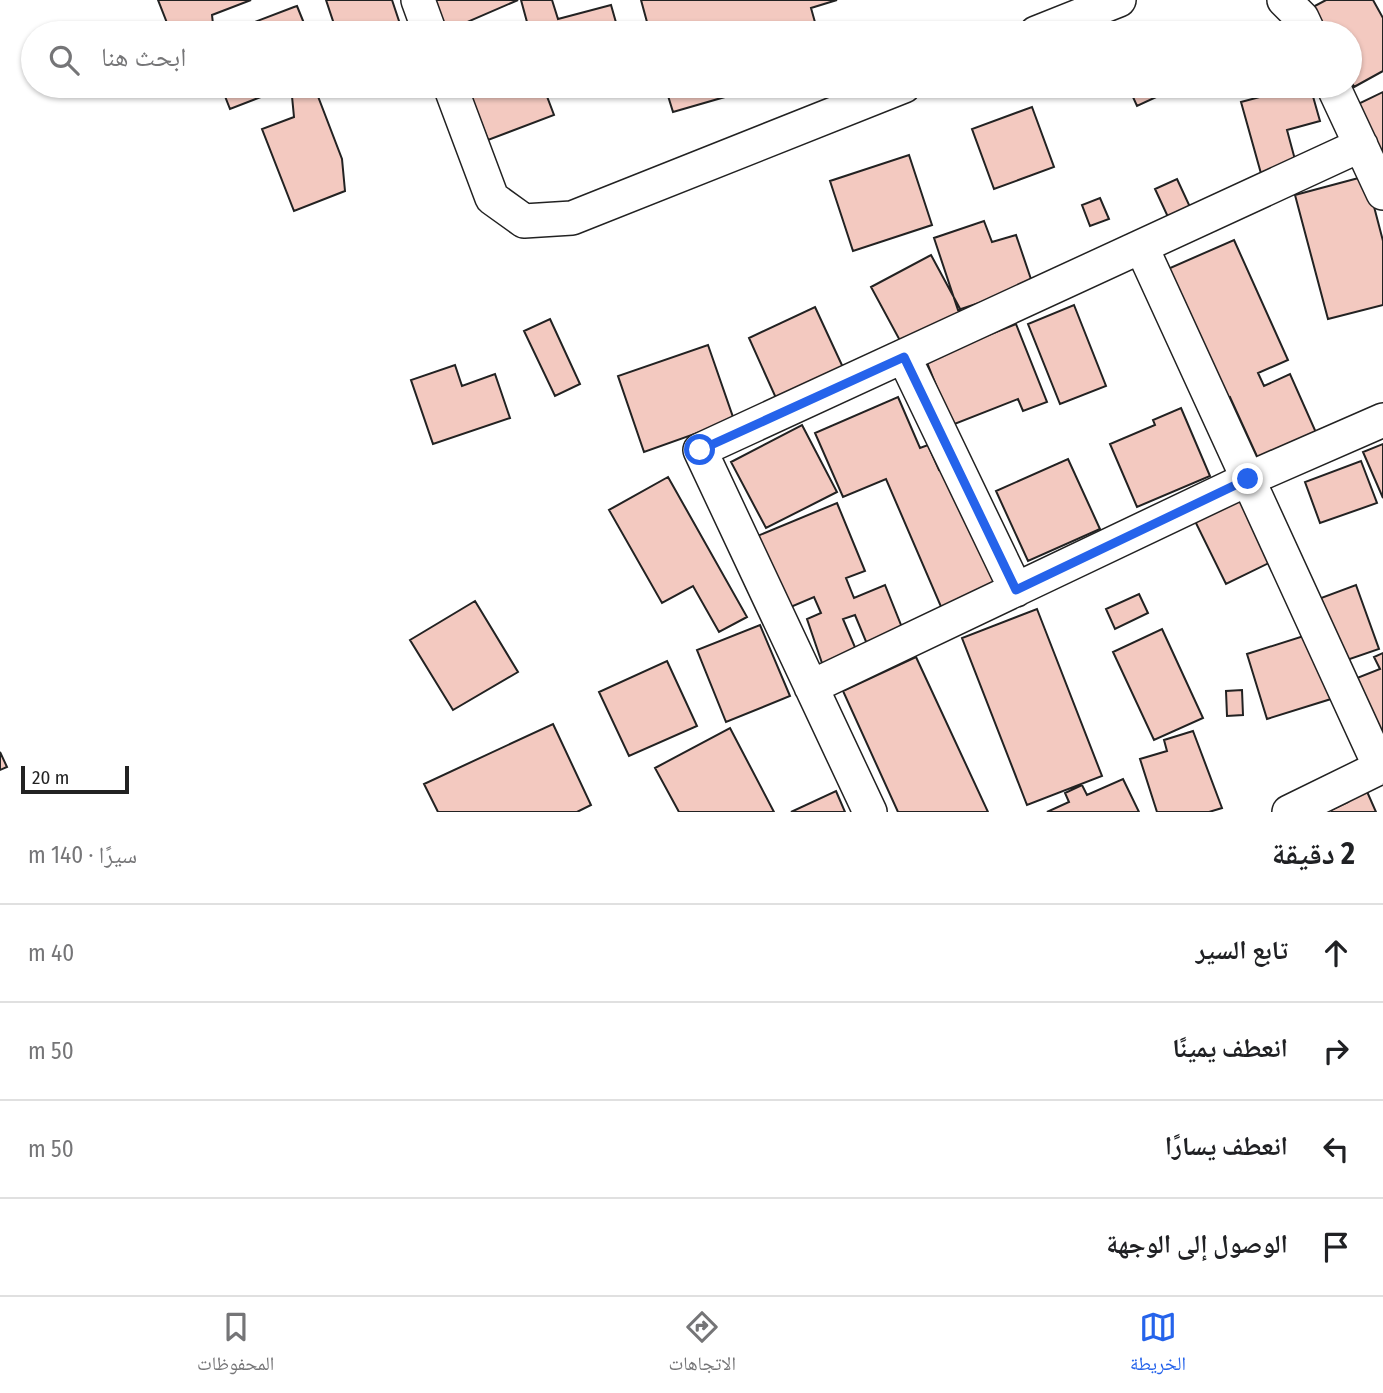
<!DOCTYPE html>
<html lang="ar">
<meta charset="utf-8">
<style>
body{margin:0;font-family:"Fira Sans Condensed","Noto Naskh Arabic",sans-serif;background:#f6f6f6;color:#202124;direction:rtl}
.scale{position:absolute;left:21px;bottom:18px;width:108px;box-sizing:border-box;padding-left:7px;border:4px solid #222;border-top:0;font-size:19px;line-height:24px;white-space:nowrap;color:#222;-webkit-text-stroke:5px #fff;paint-order:stroke}
.stop{position:absolute;width:21px;height:21px;margin:-16px;border:5px solid #2563eb;border-radius:50%;background:#fff}
.stop.end{background:#2563eb;border-color:#fff;box-shadow:0 2px 7px #0008}
.list{margin:0;padding:0;list-style:none}
h2{display:flex;justify-content:space-between;align-items:center;height:91px;margin:0;padding:0 28px;font-size:30px}
h2 small{font-size:23px;font-weight:400;color:#757577}
.list li{display:grid;grid-template-columns:46px 1fr auto;gap:21px;align-items:center;box-sizing:border-box;height:98px;padding:0 28px;border-top:2px solid #e0e0e0}
.list b{display:block;font-size:26px;white-space:nowrap}
.list em{font-size:23px;font-style:normal;color:#757577}
.icon{flex:none;width:38px;height:38px;fill:none;stroke:currentColor;stroke-width:2;stroke-linecap:round;stroke-linejoin:round}
.map{position:relative;flex:none;width:1383px;height:812px;overflow:hidden;direction:ltr}
.search{position:absolute;background:#fff;box-shadow:0 2px 5px #0004;left:21px;right:21px;top:21px;height:77px;display:flex;align-items:center;gap:18px;box-sizing:border-box;padding:0 24px;border-radius:38px;color:#757577;font-size:26px}
.sheet{height:483px;background:#fff}
nav{display:flex;justify-content:space-around;align-items:center;box-sizing:border-box;height:98px;border-top:2px solid #e0e0e0;background:#fff;font-size:19px;color:#757577}
nav a{display:grid;justify-items:center;gap:4px}
nav .on{color:#2563eb}
.map>svg:first-child{display:block}
.building{fill:#f3c9c0;stroke:#222;stroke-width:2}
.lines{fill:none;stroke-linecap:round;stroke-linejoin:round}
.minor-casing{stroke:#222;stroke-width:36}
.minor{stroke:#fff;stroke-width:33}
.route{stroke:#2563eb;stroke-width:9}
</style>
<div class="map">
<svg width="1383" height="812" viewBox="0 0 1383 812">
<rect width="100%" height="100%" fill="#fff"/>
<!-- building -->
<path class="building" d="M158,0H251L212,15L214,33H171Z
M326,0H392L403,33H337Z
M427,0H518L442,33Z
M521,0H552L558,19L611,5L619,33H530Z
M641,0H837L811,8L818,33H650Z
M1326,0H1373L1383,18V71L1354,87L1350,79V33H1324L1311,8Z
M297,6L308,33H226L294,7Z
M221,86H289L230,109Z
M291,86H314L342,159L345,191L294,211L262,129L294,117Z
M467,86H543L554,115L488,140Z
M544,86H591L548,97Z
M665,86H755L756,88L673,112Z
M1128,86H1180L1137,106Z
M1301,86H1310L1320,121L1287,130L1297,167L1262,177L1241,102Z
M1383,92V166L1354,106Z
M1032,107L1054,167L994,189L972,129Z
M909,155L932,225L853,251L830,181Z
M1366,176L1383,241V305L1328,319L1295,195Z
M1177,179L1190,207L1168,217L1155,189Z
M1100,198L1109,219L1090,226L1082,205Z
M984,221L992,242L1016,235L1033,285L958,310L934,238Z
M1234,240L1288,360L1258,373L1264,386L1290,374L1318,437L1260,463L1230,397L1220,402L1161,272Z
M931,255L964,316L904,348L871,287Z
M1074,305L1106,386L1060,404L1028,324Z
M815,307L847,376L780,407L749,338Z
M550,319L580,384L555,396L524,331Z
M1016,324L1047,402L1023,411L1018,399L952,425L926,360Z
M708,345L734,420L644,452L618,376Z
M455,365L462,386L495,374L510,418L433,444L411,380Z
M898,397L920,448L928,445L939,470L960,461L1014,586L945,616L886,479L843,497L815,433Z
M1181,408L1210,476L1137,507L1110,444L1155,425L1153,420Z
M802,425L837,492L766,528L731,462Z
M1383,444V498L1363,452Z
M1068,459L1100,529L1028,561L996,491Z
M1361,461L1377,503L1320,523L1305,482Z
M668,477L747,617L719,632L693,586L662,603L609,510Z
M1238,490L1273,561L1226,584L1191,513Z
M837,503L865,571L846,578L854,598L885,585L903,630L867,644L855,615L843,619L857,652L823,666L807,619L821,613L814,597L786,609L755,537Z
M1356,585L1379,649L1344,661L1321,598Z
M1139,594L1148,613L1115,629L1106,609Z
M475,601L518,672L453,710L410,640Z
M1037,609L1102,776L1027,805L962,638Z
M760,625L790,696L726,722L697,650Z
M1162,629L1203,718L1154,740L1113,652Z
M1310,634L1331,699L1267,719L1247,654Z
M1383,653V740L1357,678L1380,669L1374,657Z
M916,657L988,812H898L843,691Z
M667,661L697,726L629,756L599,692Z
M1242,690L1243,715L1227,716L1226,691Z
M553,724L591,805L577,812H438L424,784Z
M730,728L774,812H679L655,768Z
M1193,731L1222,808L1209,812H1157L1140,759L1167,751L1164,740Z
M0,752L7,767L0,770Z
M1123,779L1139,812H1047L1069,802L1065,793L1082,785L1087,795Z
M1365,787L1376,812H1332L1331,810L1348,802L1345,796Z
M836,791L845,812H791Z"/>
<g class="lines">
<defs>
<path id="minor" d="M418,0L430,33
M1284,0L1302,18L1309,33
M1036,33L1119,0
M450,86L492,198L524,221L572,218L904,86
M1333,86L1383,193
M1142,248L1380,767
M904,357L1016,590
M811,687L1248,479L1383,420
M870,812L700,450L1361,145
M1289,812L1383,766"/>
</defs>
<!-- minor casing -->
<use href="#minor" class="minor-casing"/>
<!-- minor -->
<use href="#minor" class="minor"/>
</g>
<g class="lines">
<!-- route -->
<path class="route" d="M700,450L904,357L1016,590L1248,479"/>
</g>
</svg>
<div class="scale">20 m</div>
<div class="stop" style="left:700px;top:450px"></div>
<div class="stop end" style="left:1248px;top:479px"></div>
<div class="search"><svg class="icon" aria-label="search" viewBox="0 0 24 24"><circle cx="10" cy="10" r="6"/><path d="M15 15l6 6"/></svg>ابحث هنا</div>
</div>
<section class="sheet">
<h2>2 دقيقة<small>سيرًا · 140 m</small></h2>
<ul class="list">
<li><svg class="icon" aria-label="ahead" viewBox="0 0 24 24"><path d="M12 20V5M6 11l6-6 6 6"/></svg><div><b>تابع السير</b></div><em>40 m</em></li>
<li><svg class="icon" aria-label="right" viewBox="0 0 24 24"><path d="M7 20v-9h11M14 6l5 5-5 5"/></svg><div><b>انعطف يمينًا</b></div><em>50 m</em></li>
<li><svg class="icon" aria-label="left" viewBox="0 0 24 24"><path d="M17 20v-9H6M10 6l-5 5 5 5"/></svg><div><b>انعطف يسارًا</b></div><em>50 m</em></li>
<li><svg class="icon" aria-label="arrive" viewBox="0 0 24 24"><path d="M6 21V4h12l-3 4 3 4H6"/></svg><div><b>الوصول إلى الوجهة</b></div></li>
</ul>
</section>
<nav>
<a class="on"><svg class="icon" aria-label="map" viewBox="0 0 24 24"><path d="M3 6l6-2 6 2 6-2v14l-6 2-6-2-6 2zM9 4v14M15 6v14"/></svg>الخريطة</a>
<a><svg class="icon" aria-label="directions" viewBox="0 0 24 24"><path d="M12 3l9 9-9 9-9-9zM9 14v-3h6M13 9l2 2-2 2"/></svg>الاتجاهات</a>
<a><svg class="icon" aria-label="saved" viewBox="0 0 24 24"><path d="M7 4h10v16l-5-4-5 4z"/></svg>المحفوظات</a>
</nav>
